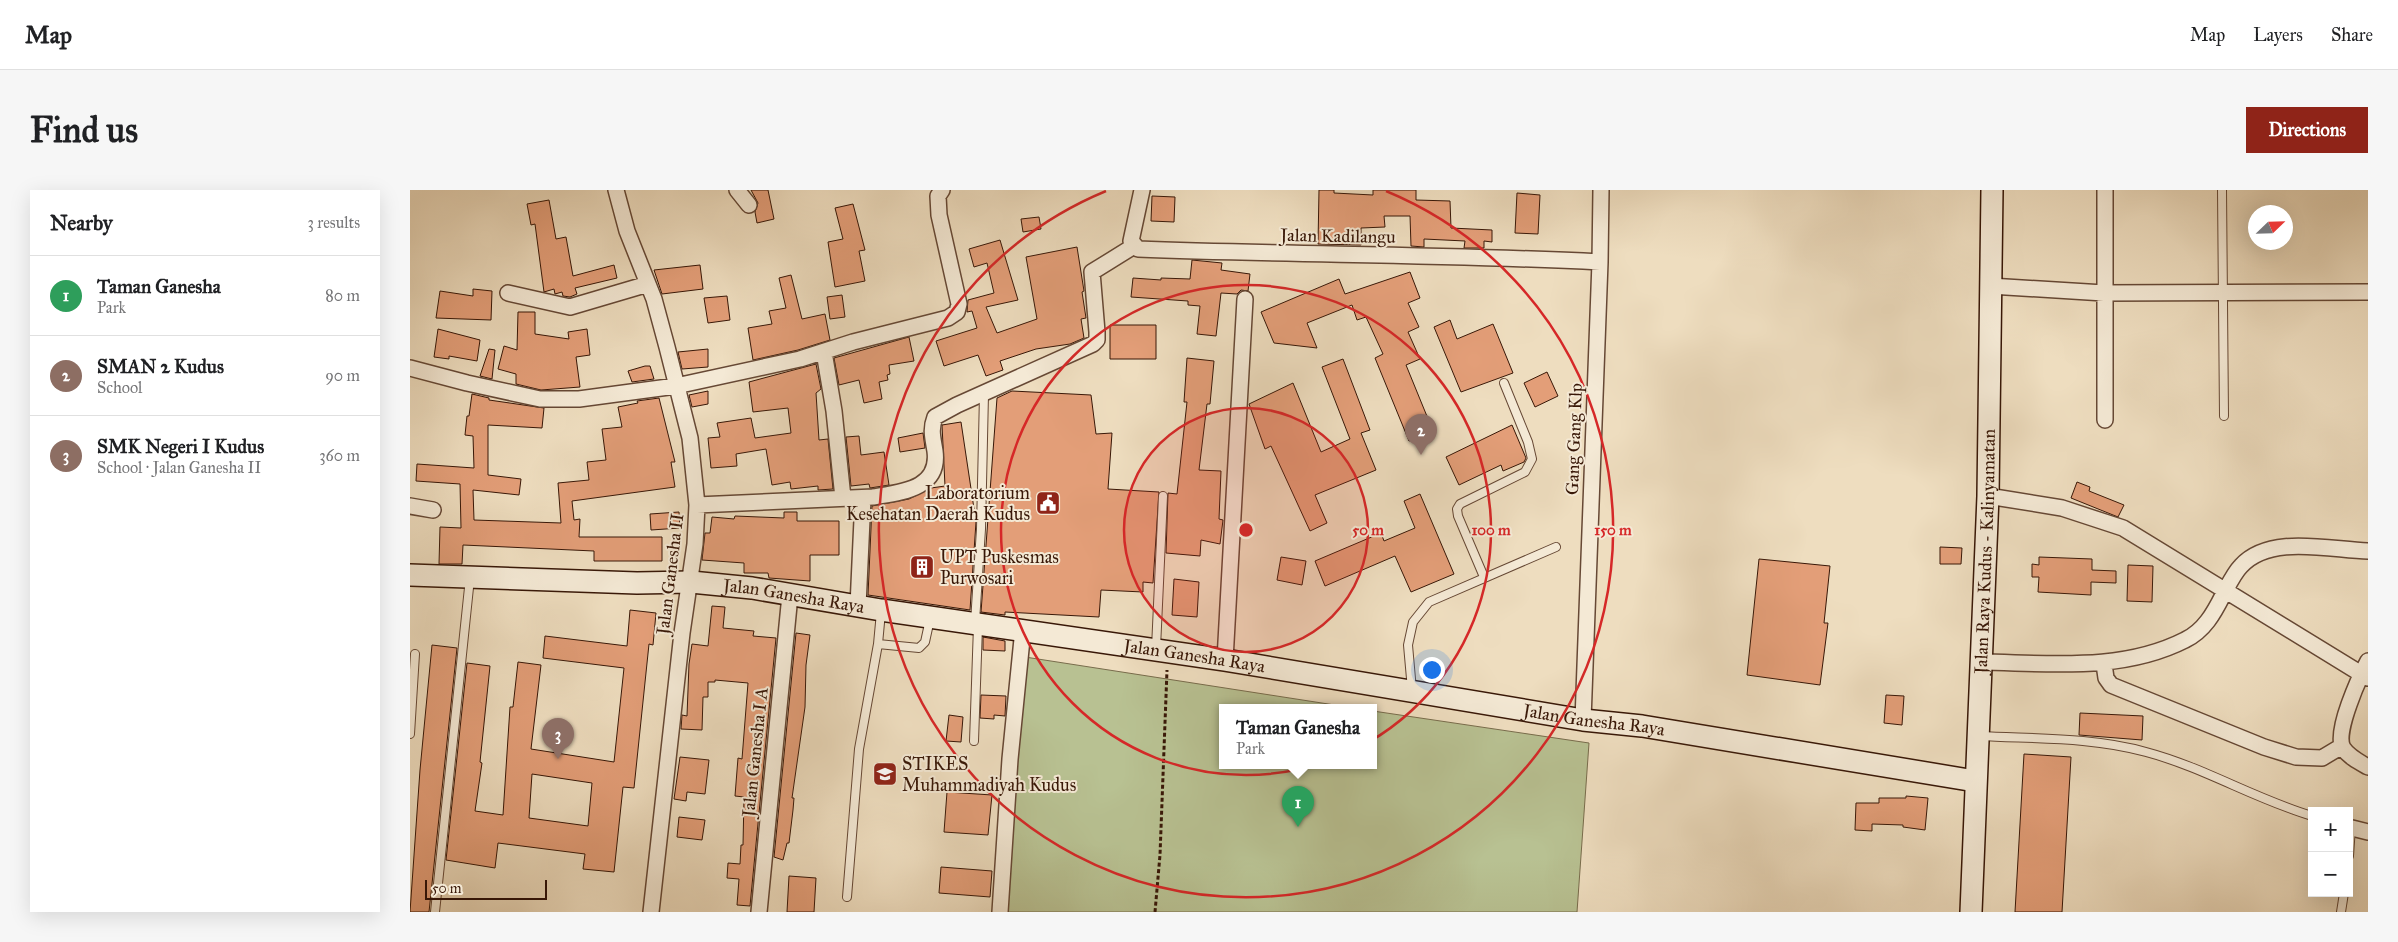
<!DOCTYPE html>
<meta charset="utf-8">
<style>
body{margin:0;font-family:"IM FELL Great Primer",serif;background:#f6f6f6;color:#202124}
.controls{position:absolute;right:15px;bottom:15px;display:grid;overflow:hidden;border-radius:0px;box-shadow:0 5px 20px #0002}
.controls button{width:45px;height:45px;display:grid;place-items:center;padding:0;border:0;border-bottom:1px solid #e0e0e0;background:#fff;color:#202124;font:25px sans-serif}
.compass{position:absolute;left:1838px;top:15px;width:45px;height:45px;border-radius:50%;background:#fff;box-shadow:0 5px 20px #0002;rotate:67deg}
.scale{position:absolute;left:15px;bottom:12px;width:122px;box-sizing:border-box;padding-left:5px;border:2px solid #381707;border-top:0;font-size:14px;line-height:18px;white-space:nowrap;color:#381707;-webkit-text-stroke:4px #f4e9d5;paint-order:stroke}
.you{position:absolute;left:1021px;top:479px;width:18px;height:18px;margin:-12px;border:4px solid #fff;border-radius:50%;background:#1a73e8;box-shadow:0 0 0 8px #1a73e833}
.badge{display:grid;place-items:center;width:32px;height:32px;border-radius:50%;background:#8f2418;color:#fff;font-size:16px;font-weight:700}
.pin{position:absolute;translate:-50% -41px;filter:drop-shadow(0 1px 2px #0008)}
.pin::after{content:'';position:absolute;top:26px;width:18px;height:15px;background:inherit;clip-path:polygon(0 0,100% 0,50% 100%)}
.popup{position:absolute;left:809px;top:514px;width:158px;height:65px;box-sizing:border-box;display:grid;place-content:center;border-radius:0px;background:#fff;filter:drop-shadow(0 1px 4px #0005);font-size:16px;white-space:nowrap;color:#757577}
.popup b{font-size:19px;color:#202124}
.popup::after{content:'';position:absolute;left:50%;top:100%;margin-left:-10px;border:10px solid transparent;border-top-color:#fff}
.list{margin:0;padding:0;list-style:none}
h2{display:flex;justify-content:space-between;align-items:center;height:65px;margin:0;padding:0 20px;font-size:21px}
h2 small{font-size:16px;font-weight:400;color:#757577}
.list li{display:grid;grid-template-columns:32px 1fr auto;gap:15px;align-items:center;box-sizing:border-box;height:80px;padding:0 20px;border-top:1px solid #e0e0e0}
.list b{display:block;font-size:19px;white-space:nowrap}
.list p{margin:0;font-size:16px;white-space:nowrap;color:#757577}
.list em{font-size:16px;font-style:normal;color:#757577}
.map{position:relative;flex:none;width:1958px;height:722px;overflow:hidden;border-radius:0px}
header{display:flex;align-items:center;gap:30px;box-sizing:border-box;height:70px;padding:0 25px;background:#fff;border-bottom:1px solid #e0e0e0}
header strong{font-size:24px}
nav{display:flex;gap:28px;margin-inline-start:auto;font-size:18px}
.intro{display:flex;align-items:center;justify-content:space-between;box-sizing:border-box;height:120px;padding:0 30px}
h1{margin:0;font-size:35px}
.button{padding:12px 22px;border-radius:0px;background:#8f2418;color:#fff;font-size:18px;font-weight:700}
main{display:flex;gap:30px;padding:0 30px}
aside{flex:1;background:#fff;border-radius:0px;box-shadow:0 5px 20px #0002}
.map>svg:first-child{display:block}
.green{fill:#b8c192;stroke:#786c4c}
.building{fill:#e39e78;stroke:#381707;fill-rule:evenodd}
.lines{fill:none;stroke-linecap:round;stroke-linejoin:round}
.lane-casing{stroke:#664835;stroke-width:10}
.street-casing{stroke:#664835;stroke-width:18}
.secondary-casing{stroke:#381707;stroke-width:24}
.path{stroke:#381707;stroke-width:3;stroke-dasharray:4 2.5;stroke-linecap:butt}
.lane{stroke:#f4e9d5;stroke-width:8}
.street{stroke:#f4e9d5;stroke-width:15}
.secondary{stroke:#f4e9d5;stroke-width:21}
.ring{fill:none;stroke:#d62828;stroke-width:2.5}
.labels{text-anchor:middle;stroke-width:4;stroke-linejoin:round;paint-order:stroke}
.street-label{font-size:18px;fill:#381707;stroke:#f4e9d5}
.poi-label{font-size:18px;fill:#381707;stroke:#f4e9d5;text-anchor:start}
.centre{fill:#d62828;stroke:#f4e9d5;stroke-width:2.5}
.ring-label{font-size:15px;text-anchor:middle;font-weight:bold;fill:#d62828;stroke:#f4e9d5;stroke-width:4;stroke-linejoin:round;paint-order:stroke}
</style>
<header>
<strong>Map</strong>
<nav><a>Map</a><a>Layers</a><a>Share</a></nav>
</header>
<div class="intro"><h1>Find us</h1><a class="button">Directions</a></div>
<main>
<aside>
<h2>Nearby<small>3 results</small></h2>
<ul class="list">
<li><span class="badge" style="background:#2e9e5b">1</span><div><b>Taman Ganesha</b><p>Park</p></div><em>80 m</em></li>
<li><span class="badge" style="background:#8d6e63">2</span><div><b>SMAN 2 Kudus</b><p>School</p></div><em>90 m</em></li>
<li><span class="badge" style="background:#8d6e63">3</span><div><b>SMK Negeri I Kudus</b><p>School · Jalan Ganesha II</p></div><em>360 m</em></li>
</ul>
</aside>
<div class="map">
<svg width="1958" height="722" viewBox="0 0 1958 722">
<rect width="100%" height="100%" fill="#eeddbf"/>
<filter id="stains"><feTurbulence type="fractalNoise" baseFrequency=".004" numOctaves="4"/><feColorMatrix values="0 0 0 0 .2 0 0 0 0 .09 0 0 0 0 .02 0 0 0 .5 -.17"/></filter>
<radialGradient id="worn" r=".72"><stop offset=".6" stop-color="#630" stop-opacity="0"/><stop offset="1" stop-color="#630" stop-opacity=".3"/></radialGradient>
<!-- green -->
<path class="green" d="M615,467L944,518H813V576H963V521L1179,553L1167,722H597Z"/>
<!-- building -->
<path class="building" d="M341,0H358L364,29L347,33L345,22L348,13Z
M909,0H924V3L963,5V0H1006V10L1040,11L1041,38L1082,40V52L1074,51V58H1054L1055,51L1014,49V57L1001,56L1000,26H974L975,37L951,38V55L908,54Z
M1107,3L1130,5L1128,44L1105,43Z
M742,6L765,7L764,32L741,31Z
M139,10L146,49L156,47L163,86L204,75L207,88L165,98L167,104L160,107L153,106L152,102L145,104L144,99L134,102L125,34L121,35L117,14Z
M443,14L455,60L449,61L455,91L425,97L418,52L433,49L425,18Z
M629,27L631,39L613,42L611,29Z
M590,50L608,110L576,117L587,143L627,129L616,67L667,57L674,101L672,102L676,128L671,129L674,148L660,154L626,159L590,171L593,180L576,186L568,165L534,176L526,151L567,138L562,121L557,122L558,110L584,103L577,73L564,77L559,59Z
M782,70L812,73L811,80L840,84L838,101L831,100L827,104L811,103L806,146L787,144L790,116L778,115V111L721,107L723,88L751,90V88L780,89Z
M290,75L293,99L252,104L244,80Z
M1000,82L1010,108L998,113L1009,137L998,142L1010,169L996,175L1023,241L999,251L965,168L973,164L956,127L947,130L942,115L897,133L907,158L864,153L851,122L929,89L935,104Z
M381,85L392,129L415,124L420,150L388,160L343,170L338,138L362,134L359,121L376,118L369,88Z
M63,99L82,101L81,130L26,128L30,101L63,106Z
M432,105L435,127L420,129L417,107Z
M317,106L320,130L298,133L294,108Z
M108,122H125V144L159,149L158,142L177,139L180,165L166,167L170,197L131,200L106,194V184L88,179L94,156L107,160Z
M1040,130L1047,149L1083,134L1103,183L1051,202L1024,137Z
M700,135H746V169H700Z
M28,139L70,150L67,171L39,166V169L24,167Z
M499,147L504,171L479,175L480,184L477,185L478,190L469,192L472,209L454,213L449,190L429,195L424,168Z
M79,159L85,160L82,189L70,186Z
M298,159V177L272,179L268,162Z
M777,168L804,171L800,214H797L789,280L811,281L809,329L813,330L810,354L791,350L790,366L756,363L758,303L767,304L777,212H774Z
M933,169L960,240L951,243L966,280L905,305L917,333L900,341L861,256L855,259L839,214L883,193L911,262L940,249L912,177Z
M406,174L411,199L406,203L409,250L418,249L423,299L408,300V296L381,299L380,292L362,295L356,259L326,264L327,276L301,278L298,248L310,247L307,233L341,228L345,248L381,243L378,218L343,222L339,192Z
M235,176H240L244,189L222,192L218,181Z
M1137,182L1148,206L1125,217L1114,193Z
M298,201V214L282,217L279,205Z
M602,201L681,205L686,244L702,243L698,299L749,302L743,393L733,392V402L691,400L689,427L595,422V425L571,422L587,208Z
M62,204L79,208V210L134,218L132,238L78,235V285L111,289L109,305L63,300L64,330L151,333L148,293L179,290L177,272L196,270L192,239L212,237L208,217L228,213L227,211L249,208L265,272H261L265,297L162,311L164,330L170,329L169,347H252V371H184V361L53,355L52,374H29L30,337L51,338L50,294L6,291L7,274L64,278L63,246L55,245L57,226H59Z
M551,232L566,332L560,420L458,405L462,316L499,309L521,298L535,296L532,235Z
M1102,235L1116,268L1114,272L1093,281L1091,275L1049,295L1036,267Z
M513,243L515,258L490,262L488,248Z
M449,246L451,265L474,262L479,295L460,298L459,294L441,296L436,247Z
M1667,292L1680,297L1679,301L1714,315L1708,327L1661,308Z
M1010,304L1044,384L1001,402L985,366L915,396L905,371L971,343L974,351L1005,338L994,311Z
M269,322L270,338L241,340L240,324Z
M374,322H387V331H429V365H400V391L359,388L358,383H334V373L292,370L295,343H300L302,327L324,329L325,326L374,328Z
M1530,357L1552,358L1551,374H1530Z
M871,367L896,371L892,395L867,390Z
M1629,367L1682,369V380L1706,381V393L1681,392V405L1628,402L1629,387H1622V374L1629,375Z
M1349,369L1420,376L1414,433H1418L1410,495L1337,485Z
M1718,375L1743,376L1742,412L1717,411Z
M764,389L789,392L787,427L762,425Z
M302,416L315,417L313,438L344,441L343,446L366,448L340,716L327,715L329,689L317,688L318,673L330,674L331,655H333L334,607L325,606L328,568L332,569L338,493L305,490V492H298V507H293L292,540L271,539L272,525L277,526L279,474L282,454L298,456Z
M220,420L246,423L243,455L239,454L224,598L213,597L204,682L173,679L175,664L88,653L85,678L36,670L57,473L80,476L70,572L72,573L65,621L93,625L100,517H103L108,472L131,475L121,559L204,572L214,478L133,468L135,446L217,456ZM122,584L182,593L178,636L119,628Z
M386,443L400,445L396,475L395,517L382,608H384L383,620L379,653H377L373,670L364,667Z
M573,447L595,451V461L573,460Z
M22,455L47,458L19,722H0L10,580Z
M571,505L596,506L595,526L584,525V529L570,528Z
M1476,505L1494,506L1492,535L1474,533Z
M1670,523L1733,526L1732,550L1669,545Z
M539,525L553,527L551,552L536,551Z
M1614,564L1661,567L1652,722H1605Z
M270,567L299,570L295,604L277,602L276,611L264,609Z
M537,602L582,605L578,645L534,642Z
M1496,606L1518,608L1515,640L1493,637V635L1462,634V641L1445,640L1446,613H1469V608H1496Z
M269,627L295,630L292,650L267,647Z
M531,677L582,681L580,707L529,703Z
M379,686L406,688L404,722H377Z"/>
<g class="lines">
<defs>
<path id="lane" d="M1812,0L1814,226
M1074,387L1048,326L1047,319L1050,314L1115,282L1122,269L1118,252L1094,193
M565,432L571,339L574,204
M468,454L509,458L515,452L520,429
M746,458L753,306
M1002,500L998,455L1003,432L1019,412L1146,357
M0,544L5,464
M1570,546C1625,549 1683,547 1736,562C1793,577 1845,609 1902,626
M564,551L568,436
M1939,666L1941,637
M437,707L449,559L468,454L471,422
M25,722L60,388
M1931,722L1934,703"/>
<path id="street" d="M206,0L217,41L244,109L257,157L280,248L287,315L285,354L272,443L241,722
M327,0L339,15
M732,0L721,51L728,59C882,65 1036,64 1190,72
M1580,96L1694,103L1958,102
M98,103L160,117L238,94
M414,162L424,221L433,308
M0,178L57,193L130,209H169L266,196L390,169L443,152L538,128L547,122L549,114L529,25L528,6L532,0
M1695,230V0
M1578,306L1652,318L1713,338L1958,488
M287,315L463,307C492,302 530,299 525,261C523,248 520,240 525,227L547,215L683,154L687,150V142L682,82L724,56
M0,316L23,320
M448,416L453,308
M815,470L835,109
M1958,471C1950,486 1924,542 1933,558C1939,567 1949,572 1958,577
M1571,472C1640,473 1712,482 1775,450C1794,441 1804,423 1813,405C1818,396 1824,383 1831,376C1860,344 1920,360 1958,361
M1694,474L1696,488L1701,495L1854,557L1886,567L1912,568L1932,556
M1173,530L1190,72L1191,0
M1942,638L1958,642
M349,722L380,405
M590,722L600,569L613,439"/>
<g id="secondary">
<path id="s1" d="M0,385L227,393L281,392L342,398L471,420L815,470L1173,530L1232,536L1565,591"/>
<path id="s2" d="M1561,722L1578,306L1582,0"/>
</g>
</defs>
<!-- lane casing -->
<use href="#lane" class="lane-casing"/>
<!-- street casing -->
<use href="#street" class="street-casing"/>
<!-- secondary casing -->
<use href="#secondary" class="secondary-casing"/>
<!-- path -->
<path class="path" d="M745,722L750,665L757,480"/>
<!-- lane -->
<use href="#lane" class="lane"/>
<!-- street -->
<use href="#street" class="street"/>
<!-- secondary -->
<use href="#secondary" class="secondary"/>
</g>
<!-- distance rings -->
<circle cx="836" cy="340" r="122" fill="#d62828" fill-opacity=".12"/>
<g class="ring">
<circle cx="836" cy="340" r="122"/>
<circle cx="836" cy="340" r="245"/>
<path d="M976 1A367 367 0 1 1 696 1"/>
</g>
<!-- icons -->
<defs>
<symbol id="civic-square" viewBox="-11 -11 22 22"><rect x="-9" y="-9" width="18" height="18" rx="4" fill="#8f2418" stroke="#f4e9d5"/><path d="M-.6-6.5H3V-4.5H.6V-3L4-1V1h2V6H-6V1h2V-1L-.6-3ZM-1.2 2.5V6h2.4V2.5Z" fill="#fff"/></symbol>
<symbol id="building-square" viewBox="-11 -11 22 22"><rect x="-9" y="-9" width="18" height="18" rx="4" fill="#8f2418" stroke="#f4e9d5"/><path d="M-4-6H4V6H1V3H-1V6H-4ZM-2.5-4.3h1.7v1.8h-1.7ZM.8-4.3h1.7v1.8H.8ZM-2.5-1h1.7V.8h-1.7ZM.8-1h1.7V.8H.8Z" fill="#fff"/></symbol>
<symbol id="school-square" viewBox="-11 -11 22 22"><rect x="-9" y="-9" width="18" height="18" rx="4" fill="#8f2418" stroke="#f4e9d5"/><path d="M0-5L7-2L0 1L-7-2ZM-4 1L0 2.5L4 1V4Q0 6-4 4Z" fill="#fff"/></symbol>
</defs>
<g fill-rule="evenodd">
<use href="#civic-square" x="624" y="299" width="28" height="28"/>
<use href="#building-square" x="498" y="363" width="28" height="28"/>
<use href="#school-square" x="461" y="570" width="28" height="28"/>
</g>
<g class="labels">
<!-- street labels -->
<g class="street-label">
<text transform="translate(928 46) rotate(1)" y="6">Jalan Kadilangu</text>
<text transform="translate(1164 249) rotate(-88)" y="6">Gang Gang Klp</text>
<text dy="6" stroke="none"><textPath href="#s2" startOffset="361">Jalan Raya Kudus - Kalinyamatan</textPath></text>
<text transform="translate(260 384) rotate(-83)" y="6">Jalan Ganesha II</text>
<text dy="6" stroke="none"><textPath href="#s1" startOffset="385">Jalan Ganesha Raya</textPath></text>
<text dy="6" stroke="none"><textPath href="#s1" startOffset="790">Jalan Ganesha Raya</textPath></text>
<text dy="6" stroke="none"><textPath href="#s1" startOffset="1195">Jalan Ganesha Raya</textPath></text>
<text transform="translate(345 562) rotate(-84)" y="6">Jalan Ganesha I A</text>
</g>
<!-- poi labels -->
<g class="poi-label">
<text x="620" y="309" text-anchor="end">Laboratorium<tspan x="620" dy="21">Kesehatan Daerah Kudus</tspan></text>
<text x="530" y="373">UPT Puskesmas<tspan x="530" dy="21">Purwosari</tspan></text>
<text x="492" y="580">STIKES<tspan x="492" dy="21">Muhammadiyah Kudus</tspan></text>
</g>
</g>
<circle cx="836" cy="340" r="8" class="centre"/>
<g class="ring-label">
<text x="958" y="345">50 m</text>
<text x="1081" y="345">100 m</text>
<text x="1203" y="345">150 m</text>
</g>
<rect width="100%" height="100%" filter="url(#stains)"/>
<rect width="100%" height="100%" fill="url(#worn)"/>
</svg>
<div class="controls">
<button>+</button>
<button>−</button>
</div>
<svg class="compass" viewBox="-18 -18 36 36"><path d="M0-13l5 13h-10z" fill="#e53935"/><path d="M0 13l5-13h-10z" fill="#757577"/></svg>
<div class="scale">50 m</div>
<div class="you"></div>
<div class="pin badge" style="left:888px;top:637px;background:#2e9e5b">1</div>
<div class="popup"><b>Taman Ganesha</b>Park</div>
<div class="pin badge" style="left:1011px;top:265px;background:#8d6e63">2</div>
<div class="pin badge" style="left:148px;top:569px;background:#8d6e63">3</div>
</div>
</main>
